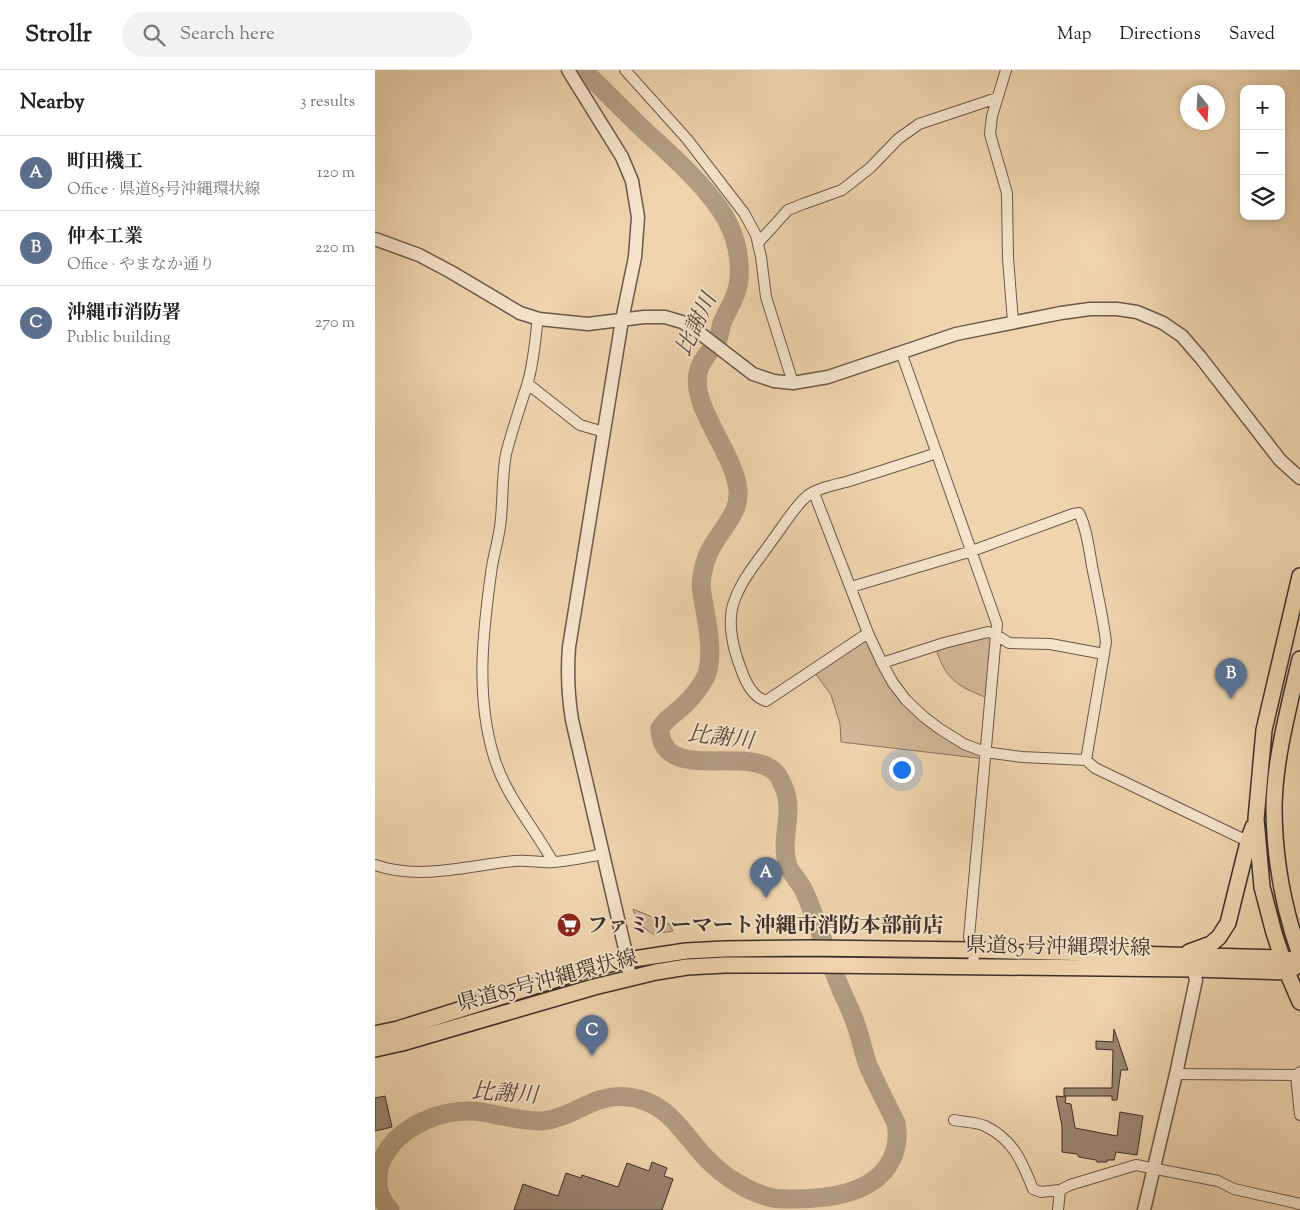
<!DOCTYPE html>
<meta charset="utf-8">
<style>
body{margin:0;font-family:"Sorts Mill Goudy","Noto Serif JP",serif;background:#f2f2f2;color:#222}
.controls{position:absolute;right:15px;top:15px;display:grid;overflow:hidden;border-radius:10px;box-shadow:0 2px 8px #0003}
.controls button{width:45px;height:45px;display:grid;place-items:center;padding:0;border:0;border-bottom:1px solid #e0e0e0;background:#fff;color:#222;font:25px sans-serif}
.compass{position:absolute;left:805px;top:15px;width:45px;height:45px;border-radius:50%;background:#fff;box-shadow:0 2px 8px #0003;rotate:162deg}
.you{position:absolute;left:526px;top:699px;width:18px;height:18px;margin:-12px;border:4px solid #fff;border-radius:50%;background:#1a73e8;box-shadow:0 0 0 8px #1a73e833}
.badge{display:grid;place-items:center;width:32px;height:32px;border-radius:50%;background:#1a73e8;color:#fff;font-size:16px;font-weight:700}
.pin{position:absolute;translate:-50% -41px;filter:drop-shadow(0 1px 2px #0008)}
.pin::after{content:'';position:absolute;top:26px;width:18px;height:15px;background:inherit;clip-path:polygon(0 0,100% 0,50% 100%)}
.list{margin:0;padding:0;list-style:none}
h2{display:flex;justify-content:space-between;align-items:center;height:65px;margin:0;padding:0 20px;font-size:21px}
h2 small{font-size:16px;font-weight:400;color:#767676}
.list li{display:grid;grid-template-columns:32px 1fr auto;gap:15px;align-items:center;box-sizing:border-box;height:75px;padding:0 20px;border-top:1px solid #e0e0e0}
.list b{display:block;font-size:19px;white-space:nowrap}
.list p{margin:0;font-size:16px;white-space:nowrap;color:#767676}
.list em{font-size:16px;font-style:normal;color:#767676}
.icon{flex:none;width:28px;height:28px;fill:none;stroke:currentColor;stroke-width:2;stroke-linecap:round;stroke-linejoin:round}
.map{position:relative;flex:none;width:925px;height:1140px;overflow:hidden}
header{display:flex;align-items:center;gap:30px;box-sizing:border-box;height:70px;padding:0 25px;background:#fff;border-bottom:1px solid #e0e0e0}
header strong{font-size:24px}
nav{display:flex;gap:28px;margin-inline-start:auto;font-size:18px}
.search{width:350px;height:45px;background:#f2f2f2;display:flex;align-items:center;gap:12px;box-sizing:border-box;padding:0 18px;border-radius:28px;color:#767676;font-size:19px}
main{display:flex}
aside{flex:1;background:#fff}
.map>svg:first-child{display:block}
.green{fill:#d1b997;stroke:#877460}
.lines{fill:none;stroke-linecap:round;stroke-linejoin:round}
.river{stroke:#b29d81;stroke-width:19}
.building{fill:#9a856e;stroke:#3d2f29}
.minor-casing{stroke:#6a584a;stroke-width:12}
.tertiary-casing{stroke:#6a584a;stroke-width:15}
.primary-casing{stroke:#3d2f29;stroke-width:18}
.minor{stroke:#f5e4ca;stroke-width:10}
.tertiary{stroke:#f5e4ca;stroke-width:12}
.primary{stroke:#efd5ae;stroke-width:15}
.labels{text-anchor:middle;stroke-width:4;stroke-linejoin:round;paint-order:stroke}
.poi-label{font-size:21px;font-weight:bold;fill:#3d2f29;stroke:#f5e4ca;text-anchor:start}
.street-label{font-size:21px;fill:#3d2f29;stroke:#f5e4ca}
.water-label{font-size:22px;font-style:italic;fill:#5a4a3f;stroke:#f5e4ca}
</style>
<header>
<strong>Strollr</strong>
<div class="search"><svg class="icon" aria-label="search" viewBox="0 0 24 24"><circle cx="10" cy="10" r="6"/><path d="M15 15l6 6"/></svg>Search here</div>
<nav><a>Map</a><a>Directions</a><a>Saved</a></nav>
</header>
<main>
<aside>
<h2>Nearby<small>3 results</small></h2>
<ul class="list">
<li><span class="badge" style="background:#5c6f8a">A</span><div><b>町田機工</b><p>Office · 県道85号沖縄環状線</p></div><em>120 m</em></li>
<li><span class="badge" style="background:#5c6f8a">B</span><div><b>仲本工業</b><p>Office · やまなか通り</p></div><em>220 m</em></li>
<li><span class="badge" style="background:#5c6f8a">C</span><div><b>沖縄市消防署</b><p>Public building</p></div><em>270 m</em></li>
</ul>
</aside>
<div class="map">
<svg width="925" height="1140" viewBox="0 0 925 1140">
<rect width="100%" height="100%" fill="#efd5ae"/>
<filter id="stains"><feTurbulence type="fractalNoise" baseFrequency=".004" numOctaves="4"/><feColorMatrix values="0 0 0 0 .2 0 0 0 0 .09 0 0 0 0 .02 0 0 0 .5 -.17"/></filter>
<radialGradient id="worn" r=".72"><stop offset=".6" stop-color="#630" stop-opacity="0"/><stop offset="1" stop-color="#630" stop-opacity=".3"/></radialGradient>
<!-- green -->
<path class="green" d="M493,563L507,593L549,647L610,682V689L466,672L465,654L456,625L438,600Z
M620,564L615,629C582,616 571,611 560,576Z
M258,839L294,854L298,861L278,864L263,854Z"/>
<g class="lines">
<!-- river -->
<path class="river" d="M15,1140C2,1126 0,1111 6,1092C22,1055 69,1037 107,1042C124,1045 151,1052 167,1051C199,1048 218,1023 253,1027C294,1032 306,1062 331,1088C348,1106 374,1123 398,1128C411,1130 426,1129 440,1128C460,1127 487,1121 503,1107C519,1093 525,1073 521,1053C512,1034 501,1014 493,995C488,982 486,968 481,955C477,942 470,930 465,917C455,893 448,869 439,846C436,838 433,829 429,821C425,812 417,805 413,796C404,769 420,743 409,718C407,713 404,705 400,702C371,674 286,715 285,658C293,646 306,640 315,629C322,621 331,610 333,600C339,575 329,541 326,516C327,499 331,484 341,470C351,454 365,440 363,420C359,382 316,338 323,303C325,291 335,282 342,271C345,266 345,259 347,253C352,240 361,229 363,215C367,196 362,170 353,153C337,121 296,85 270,61C249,41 229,20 208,0"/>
</g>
<!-- building -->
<path class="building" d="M739,959L753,1000H746L742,1030H737V1026H689V1018H737L738,980L721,979V971L738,972Z
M10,1026L17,1057L0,1061V1028Z
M681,1026L691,1027L690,1033L696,1034L700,1058L742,1066L745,1042L768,1046L762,1085L741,1082L739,1090H732V1092H722L721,1090L704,1087L702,1084L687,1082V1056Z
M277,1092L292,1098L289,1106L298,1109L287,1140H139L148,1114L183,1126L191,1103L206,1108L207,1105L243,1117L252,1093L274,1101Z"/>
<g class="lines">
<defs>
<path id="minor" d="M250,0L312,69L369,143L381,165L386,187L391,227L418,313
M631,0L617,46L615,64L632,123L633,188L638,252
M383,173L413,140L428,134L467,120L495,98L523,69L544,54L622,28
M164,249L162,255C160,275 158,296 152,315C145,338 137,360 131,384C127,405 128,427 126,448C125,464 120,480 117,496C108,560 100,625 119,687C131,727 159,757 178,792
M526,282L622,554L594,867L599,880L598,896
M153,314L205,355L229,362
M439,423L493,563L507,593L518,613L531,630L549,647L565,659L589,674L610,682L647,687L711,690L720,698L866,768H874
M476,517L597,481L698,444L704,443C712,459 714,479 717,496C722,521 728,547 731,572L711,690
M493,563L391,631C378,627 370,611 366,599C358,579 351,550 360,529C368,507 386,487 399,468C409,455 419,437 432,426C442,418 459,415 471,412C502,402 532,393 562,383
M507,593L569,573L613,562L620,564L634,573L675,574L729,584
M0,795C46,811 94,795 140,791C154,790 167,793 179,792C195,791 212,787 228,784
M801,1004L921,1005L925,1002
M921,1005L925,1045
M579,1050C588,1052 601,1052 610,1056C639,1070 647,1092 658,1119L666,1122L685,1120L695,1115L761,1095L843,1111L859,1119L925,1134
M683,1140L685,1120"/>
<path id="tertiary" d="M193,0L247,87L257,111L263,147L260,187L247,250L194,577C192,602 193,625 197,650L250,879L255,908
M0,169L44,185L76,202L145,243L164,249L213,254L269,247H290L307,252L326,264L378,304L399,311L418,313L453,307L581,264L686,243L715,239H742L762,242L788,253L807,266L826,288L905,390L925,408
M769,1140L801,1004L821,910L818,899"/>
<path id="primary" d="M925,506L889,660L881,749L887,817L899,863L912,902L925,932
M925,589C914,637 900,687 899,736C899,787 908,837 925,885
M814,882L836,874L844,867L853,853L874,768L878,757
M0,964L23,959L214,899L252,890L311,881L349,879L435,878L599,880L907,888L925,892
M0,979L27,973L219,917L281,902L312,897L350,895H443L818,899L912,902L925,894"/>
</defs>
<!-- minor casing -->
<use href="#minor" class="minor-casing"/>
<!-- tertiary casing -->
<use href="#tertiary" class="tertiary-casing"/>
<!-- primary casing -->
<use href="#primary" class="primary-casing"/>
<!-- minor -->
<use href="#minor" class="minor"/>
<!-- tertiary -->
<use href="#tertiary" class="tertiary"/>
<!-- primary -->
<use href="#primary" class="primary"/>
</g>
<!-- icons -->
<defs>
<symbol id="supermarket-disc" viewBox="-11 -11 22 22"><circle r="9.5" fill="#8f2418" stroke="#f5e4ca"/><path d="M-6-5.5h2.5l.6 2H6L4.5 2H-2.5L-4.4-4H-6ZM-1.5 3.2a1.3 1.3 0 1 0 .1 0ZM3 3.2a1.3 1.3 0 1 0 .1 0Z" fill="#fff"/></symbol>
</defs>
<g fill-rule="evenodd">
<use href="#supermarket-disc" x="180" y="841" width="28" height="28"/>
</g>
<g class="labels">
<!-- poi labels -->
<g class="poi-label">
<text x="212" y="862">ファミリーマート沖縄市消防本部前店</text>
</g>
<!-- street labels -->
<g class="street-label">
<text transform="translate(683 876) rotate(1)" y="7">県道85号沖縄環状線</text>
<text transform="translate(172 910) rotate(-15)" y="7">県道85号沖縄環状線</text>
</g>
<!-- water labels -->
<g class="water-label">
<text transform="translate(320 254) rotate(-65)" y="8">比謝川</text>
<text transform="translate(346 666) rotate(7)" y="8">比謝川</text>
<text transform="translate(130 1022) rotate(4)" y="8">比謝川</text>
</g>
</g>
<rect width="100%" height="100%" filter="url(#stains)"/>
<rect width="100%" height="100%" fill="url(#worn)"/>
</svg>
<div class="controls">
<button>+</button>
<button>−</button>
<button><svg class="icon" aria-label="layers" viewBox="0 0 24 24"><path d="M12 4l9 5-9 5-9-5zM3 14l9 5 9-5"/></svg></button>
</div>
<svg class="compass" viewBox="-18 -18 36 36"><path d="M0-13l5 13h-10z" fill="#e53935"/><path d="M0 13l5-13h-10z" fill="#767676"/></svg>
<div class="you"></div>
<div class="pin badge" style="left:391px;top:828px;background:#5c6f8a">A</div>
<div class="pin badge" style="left:856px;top:629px;background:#5c6f8a">B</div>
<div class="pin badge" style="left:217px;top:986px;background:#5c6f8a">C</div>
</div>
</main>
